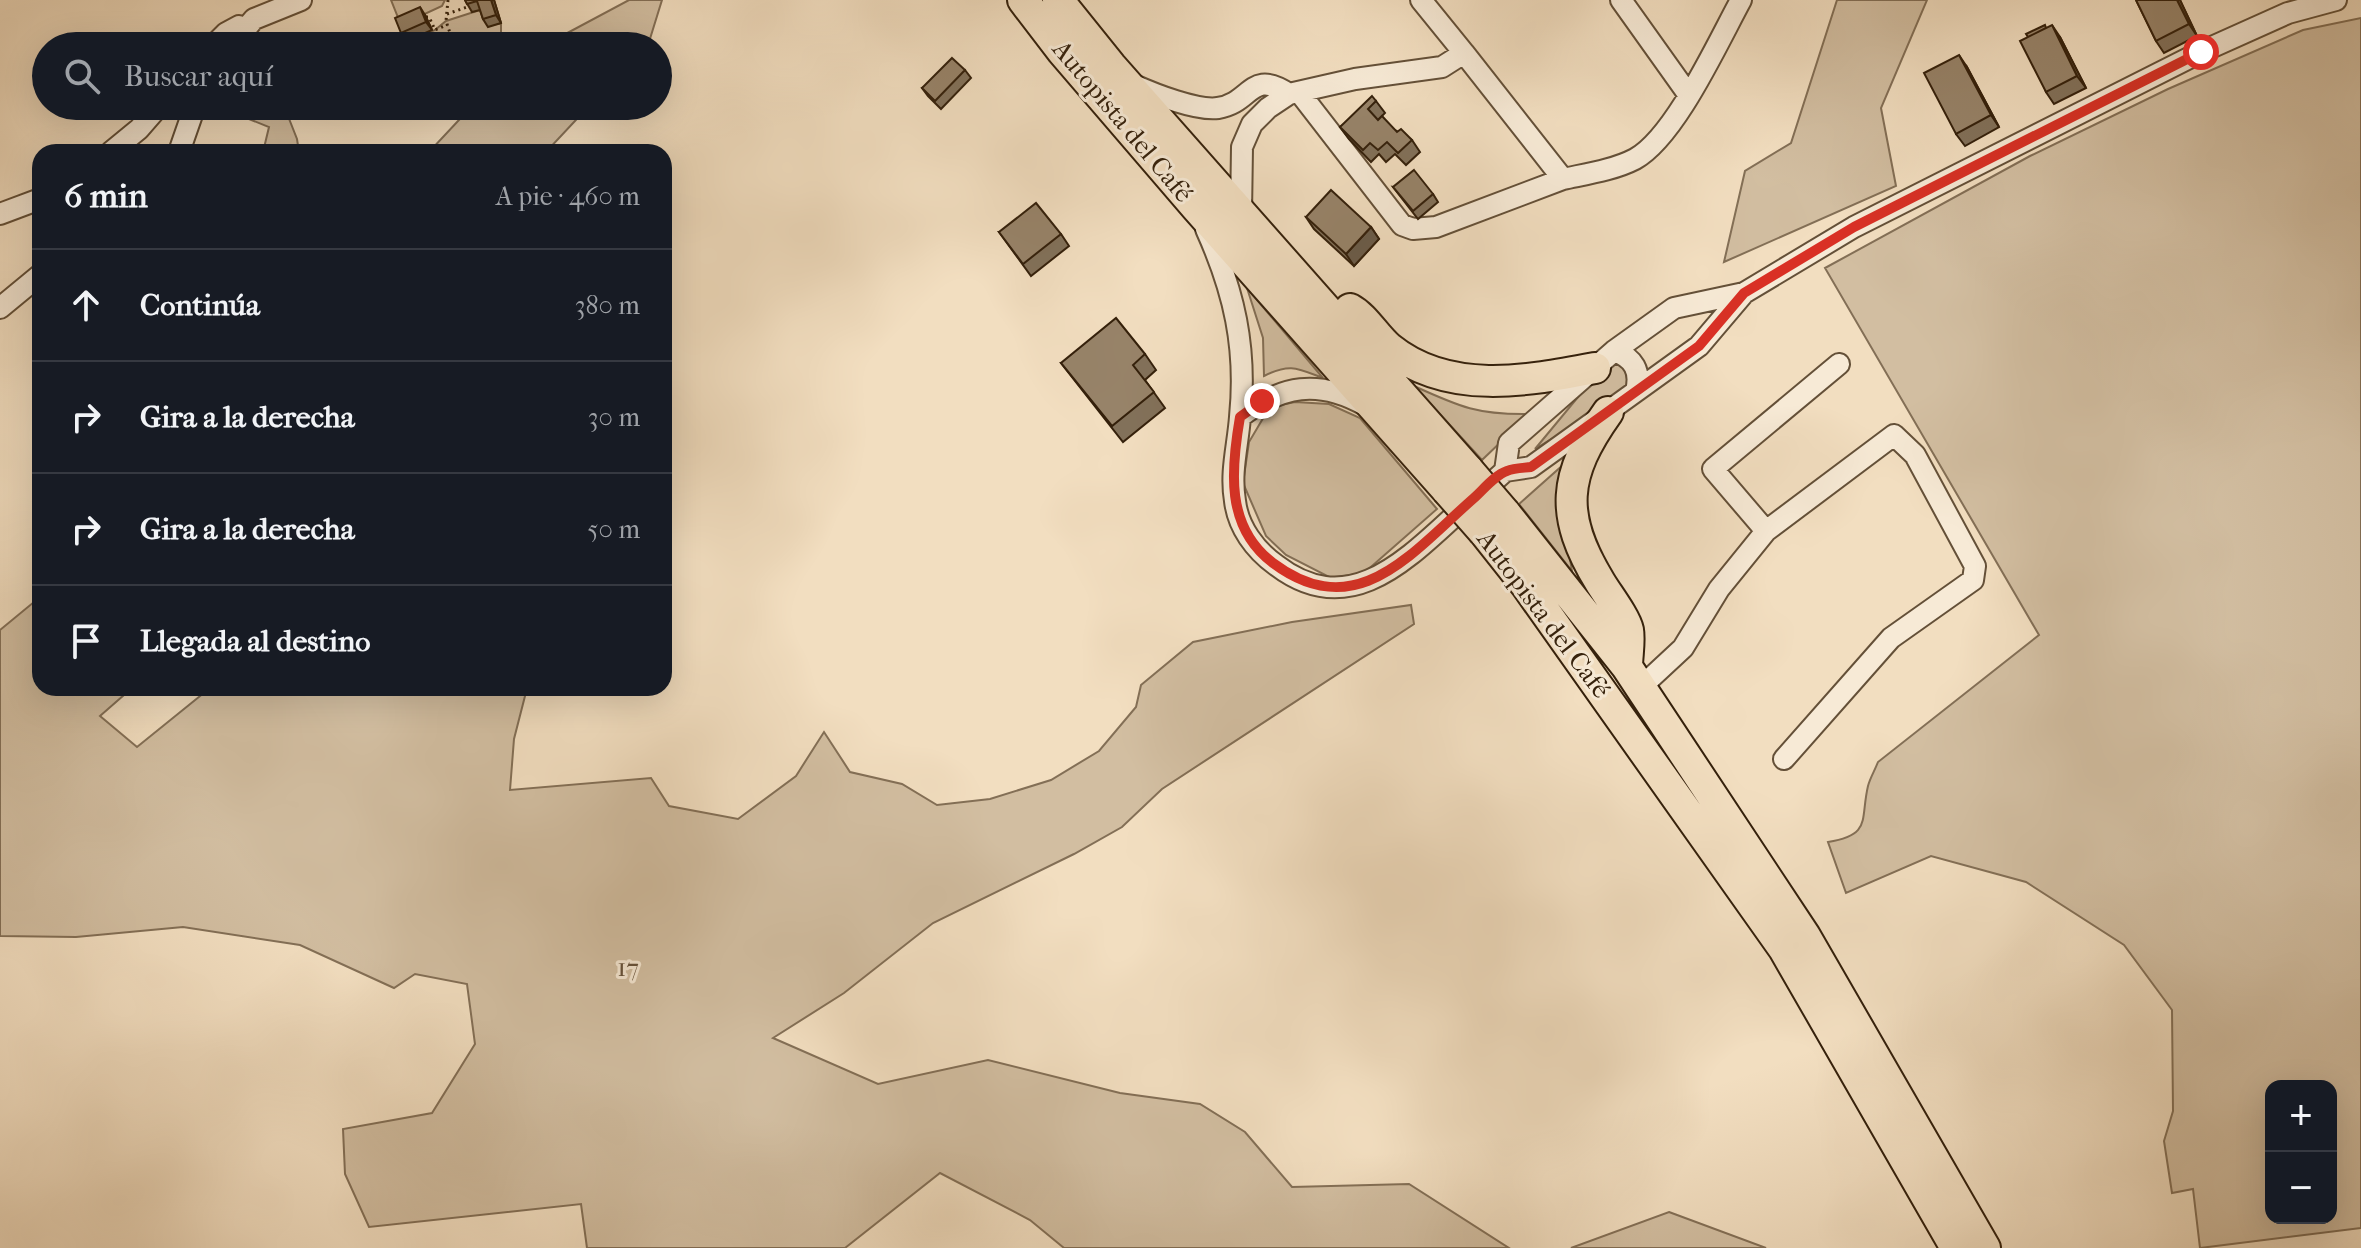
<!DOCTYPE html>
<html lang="es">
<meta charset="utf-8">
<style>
body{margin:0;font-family:"IM FELL French Canon",serif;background:#20242c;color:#f1f3f6}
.controls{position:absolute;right:24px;bottom:24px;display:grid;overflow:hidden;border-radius:16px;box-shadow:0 8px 32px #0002}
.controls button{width:72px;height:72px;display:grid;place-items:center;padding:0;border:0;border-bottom:2px solid #363941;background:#171b24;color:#f1f3f6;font:40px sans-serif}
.stop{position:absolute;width:24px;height:24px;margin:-18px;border:6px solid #d93025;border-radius:50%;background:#fff}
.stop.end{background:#d93025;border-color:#fff;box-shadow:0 2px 8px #0008}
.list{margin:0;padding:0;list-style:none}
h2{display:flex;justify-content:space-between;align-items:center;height:104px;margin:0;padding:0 32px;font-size:34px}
h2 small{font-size:26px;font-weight:400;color:#9ea1a6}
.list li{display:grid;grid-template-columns:52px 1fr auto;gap:24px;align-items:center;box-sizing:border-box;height:112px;padding:0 32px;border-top:2px solid #363941}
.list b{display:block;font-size:30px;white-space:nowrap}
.list em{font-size:26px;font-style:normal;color:#9ea1a6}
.icon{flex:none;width:44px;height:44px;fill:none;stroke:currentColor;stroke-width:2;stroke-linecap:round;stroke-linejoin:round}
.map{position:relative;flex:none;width:2361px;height:1248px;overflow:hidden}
.search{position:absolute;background:#171b24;box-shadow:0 8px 32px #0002;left:32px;top:32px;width:640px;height:88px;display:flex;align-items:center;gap:20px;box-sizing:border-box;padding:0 28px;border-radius:44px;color:#9ea1a6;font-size:30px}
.panel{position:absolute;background:#171b24;box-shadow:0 8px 32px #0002;left:32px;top:144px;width:640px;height:552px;border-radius:24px}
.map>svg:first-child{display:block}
.green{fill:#d2bea1;stroke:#836f56;stroke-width:2;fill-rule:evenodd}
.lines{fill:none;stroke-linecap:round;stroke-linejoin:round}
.minor-casing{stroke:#645038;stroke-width:24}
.highway-casing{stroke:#34200b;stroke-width:34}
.path{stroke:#34200b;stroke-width:3;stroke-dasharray:2 4;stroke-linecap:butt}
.minor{stroke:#f7ead6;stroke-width:20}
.highway{stroke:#f2dec0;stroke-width:30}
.highway-bridge-casing{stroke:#34200b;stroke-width:34;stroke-linecap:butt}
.highway-bridge{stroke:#f2dec0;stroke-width:30}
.wall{fill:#82715a;stroke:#34200b;stroke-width:2}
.shaded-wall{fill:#6a5c4a;stroke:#34200b;stroke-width:2}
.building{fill:#978369;stroke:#34200b;stroke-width:2}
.route{stroke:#d93025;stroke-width:10}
.labels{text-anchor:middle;stroke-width:6;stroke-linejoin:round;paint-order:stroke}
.street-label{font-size:26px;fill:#34200b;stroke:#f7ead6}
.park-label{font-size:26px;font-style:italic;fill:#634f38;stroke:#f7ead6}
</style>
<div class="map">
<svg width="2361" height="1248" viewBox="0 0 2361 1248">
<rect width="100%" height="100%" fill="#f2dec0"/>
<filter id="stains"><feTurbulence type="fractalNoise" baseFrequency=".0025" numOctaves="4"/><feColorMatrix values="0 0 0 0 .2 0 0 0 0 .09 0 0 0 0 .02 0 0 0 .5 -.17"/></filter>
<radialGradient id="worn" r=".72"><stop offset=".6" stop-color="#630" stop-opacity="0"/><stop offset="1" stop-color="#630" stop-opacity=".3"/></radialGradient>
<!-- green -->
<path class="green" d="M391,0H445L442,6L401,25Z
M629,0H662L649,42L645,46H543Z
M1837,0H1927L1881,108L1896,186L1724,262L1745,171L1791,143Z
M483,9L488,26L501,23V46H419L416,38L435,30L446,21Z
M2361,18V1228L2200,1248L2193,1189L2172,1193L2164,1141L2173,1111L2172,1010L2124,945L2026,882L1931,856L1846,893L1828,842C1872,835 1860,820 1868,786C1870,778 1875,770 1878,762L2039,635L1825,268L2030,156L2168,89L2303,30ZM2271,1086H2331V1218H2271Z
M245,106H284L297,139L299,152H263L269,127L234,113Z
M472,106H589L546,152H429Z
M1247,288L1323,378C1297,368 1290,363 1264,376L1263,338Z
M1607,362L1616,363L1627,369L1630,382L1619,398L1535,449Z
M1414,386C1460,407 1478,415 1530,414L1482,460Z
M1295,402L1329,404L1360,418L1437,509L1364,573L1331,578L1286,555L1266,536L1243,483L1249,442L1265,415L1276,406Z
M1563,465L1566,534L1572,571L1519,504Z
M40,597V688H132L100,716L137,747L210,688H517L525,696L514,739L510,790L651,778L669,806L738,819L796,776L824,732L850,772L902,784L937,805L990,799L1051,780L1099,751L1136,707L1141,685L1193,642L1292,622L1411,605L1414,624L1162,789L1122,827L1074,854L933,923L844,993L773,1038L878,1084L988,1060L1120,1093L1200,1104L1245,1132L1292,1187L1409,1184L1509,1248H1064L1030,1220L940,1173L845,1248H587L581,1204L369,1227L345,1174L343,1129L432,1113L475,1044L467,984L415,974L394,988L300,945L183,927L76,937L0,936V630Z
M1669,1212L1766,1248H1571Z"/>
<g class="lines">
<defs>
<path id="minor" d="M1621,0L1688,94
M213,46L226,33L239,26
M231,46L254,19L301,0
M1464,53L1563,179C1586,174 1614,170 1635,159C1675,137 1718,42 1741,0
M1134,85C1154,94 1197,111 1218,108C1252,103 1250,68 1289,94
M1299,92L1402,225L1413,229L1436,227L1563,179
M111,152L139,129L159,106
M179,152L195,106
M0,214L40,199
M1241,214L1242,147L1252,124L1268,108L1289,94L1355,79L1442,67L1464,53L1421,0
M1206,229C1234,291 1247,347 1240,417C1238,445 1230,472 1235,501C1238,527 1255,550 1276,565C1354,625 1414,551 1471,501
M0,308L40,275
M1614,351C1634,358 1641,371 1636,391
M1240,417C1282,385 1318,379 1365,405
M1505,471L1509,443L1614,351L1674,308L1744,293L1854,227L2201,52L2288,13L2336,0
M1495,480L1505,471L1531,467L1699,346L1744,293
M1766,531L1713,469L1839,364
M1641,687L1683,648L1719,589L1766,531L1894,435L1915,455L1975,566L1973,580L1891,638L1784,759"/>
<path id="highway" d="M1023,0L1062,51L1196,207L1447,490
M1058,0L1111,66L1469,471
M1350,309C1365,317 1375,336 1389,348C1448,396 1527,381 1595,368
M1608,412C1563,475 1559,515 1600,582C1607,594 1625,617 1628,630C1630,641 1627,656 1627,667
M1505,513L1627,667L1805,936L1985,1248
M1484,532L1526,585L1784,949L1956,1248"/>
</defs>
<!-- minor casing -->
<use href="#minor" class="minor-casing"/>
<!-- highway casing -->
<use href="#highway" class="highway-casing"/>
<!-- path -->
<path class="path" d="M448,0L446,21L451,36
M447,14L470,6
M426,17H429L435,30L447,25"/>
<!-- minor -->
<use href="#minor" class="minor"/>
<!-- highway -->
<use href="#highway" class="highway"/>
<defs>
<path id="highway-bridge" d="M1469,471L1505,513
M1447,490L1484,532"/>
</defs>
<!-- highway-bridge casing -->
<use href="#highway-bridge" class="highway-bridge-casing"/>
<!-- highway-bridge -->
<use href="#highway-bridge" class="highway-bridge"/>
</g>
<!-- wall -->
<path class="wall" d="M465,0H494L501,23L488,27L483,19L480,10L472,12Z
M2136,0H2180L2197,36L2164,53L2156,41Z
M425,15L432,30L416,37L419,46L404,37L401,33Z
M2047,28L2060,37L2086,88L2054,104L2046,92L2028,37Z
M1967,67L1999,127L1965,146L1956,134Z
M965,70L971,78L941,109L928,96L922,88Z
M1376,101L1385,113L1378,120L1412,140L1420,152L1406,165L1395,154L1386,162L1379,154L1371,162L1349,139L1340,127Z
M1393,187L1433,194L1438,202L1418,219Z
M1306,217L1371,227L1379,239L1354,266L1314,229Z
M999,232L1061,234L1069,246L1031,276Z
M1145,354L1156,370L1145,380L1165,408L1123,442L1061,363Z"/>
<!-- shaded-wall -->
<path class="shaded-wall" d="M491,0H494L501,23L496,15Z
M2177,0H2180L2197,36L2189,24Z
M420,7L425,15L432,30L426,22Z
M2052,25L2060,37L2086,88L2077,76Z
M1959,55L1967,67L1999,127L1991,115Z
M1371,227L1379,239L1354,266L1346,254Z"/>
<!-- building -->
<path class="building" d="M465,0H491L496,15L483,19L477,1L467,4Z
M2136,0H2177L2189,24L2156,41Z
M420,7L426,22L401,33L395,18Z
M2045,25L2046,28L2028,37L2026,34Z
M2052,25L2077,76L2046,92L2020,41Z
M413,34L417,46H407L404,37Z
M1959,55L1991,115L1956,134L1924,73Z
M952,58L965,70L935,101L922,88Z
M1372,96L1376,101L1368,109L1378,120L1382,116L1397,132L1401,129L1412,140L1398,153L1387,142L1378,150L1370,143L1363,150L1340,127Z
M1414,170L1433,194L1413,211L1393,187Z
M1331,190L1371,227L1346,254L1306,217Z
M1036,203L1061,234L1023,264L999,232Z
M1116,318L1145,354L1133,365L1154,392L1112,426L1061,363Z"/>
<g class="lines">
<!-- route -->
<path class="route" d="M1262,401L1240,417C1231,469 1225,527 1273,563C1357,626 1412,552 1474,498C1483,490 1495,475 1507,471C1514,468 1523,468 1531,467L1699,346L1744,293L1854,227L2201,52"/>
</g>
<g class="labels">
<!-- street labels -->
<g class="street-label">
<text transform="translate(1123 121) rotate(50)" y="9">Autopista del Café</text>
<text transform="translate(1544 614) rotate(53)" y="9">Autopista del Café</text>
</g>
<!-- park labels -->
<g class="park-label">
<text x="628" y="976">17</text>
</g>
</g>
<rect width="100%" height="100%" filter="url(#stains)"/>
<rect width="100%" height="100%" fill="url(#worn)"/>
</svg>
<div class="controls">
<button>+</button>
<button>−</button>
</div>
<div class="stop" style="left:2201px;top:52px"></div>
<div class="stop end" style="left:1262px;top:401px"></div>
<div class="search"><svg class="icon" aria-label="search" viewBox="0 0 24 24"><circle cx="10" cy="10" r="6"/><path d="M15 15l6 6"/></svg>Buscar aquí</div>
<section class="panel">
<h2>6 min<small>A pie · 460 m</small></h2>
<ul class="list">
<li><svg class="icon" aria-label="ahead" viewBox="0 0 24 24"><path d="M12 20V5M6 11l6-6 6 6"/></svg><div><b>Continúa</b></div><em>380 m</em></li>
<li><svg class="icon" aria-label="right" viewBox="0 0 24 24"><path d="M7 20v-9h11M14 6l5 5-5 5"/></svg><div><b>Gira a la derecha</b></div><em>30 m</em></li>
<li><svg class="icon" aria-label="right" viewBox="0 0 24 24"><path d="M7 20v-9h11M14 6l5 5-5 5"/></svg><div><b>Gira a la derecha</b></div><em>50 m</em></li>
<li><svg class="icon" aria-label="arrive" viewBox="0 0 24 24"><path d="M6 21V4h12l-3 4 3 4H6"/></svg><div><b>Llegada al destino</b></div></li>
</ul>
</section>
</div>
